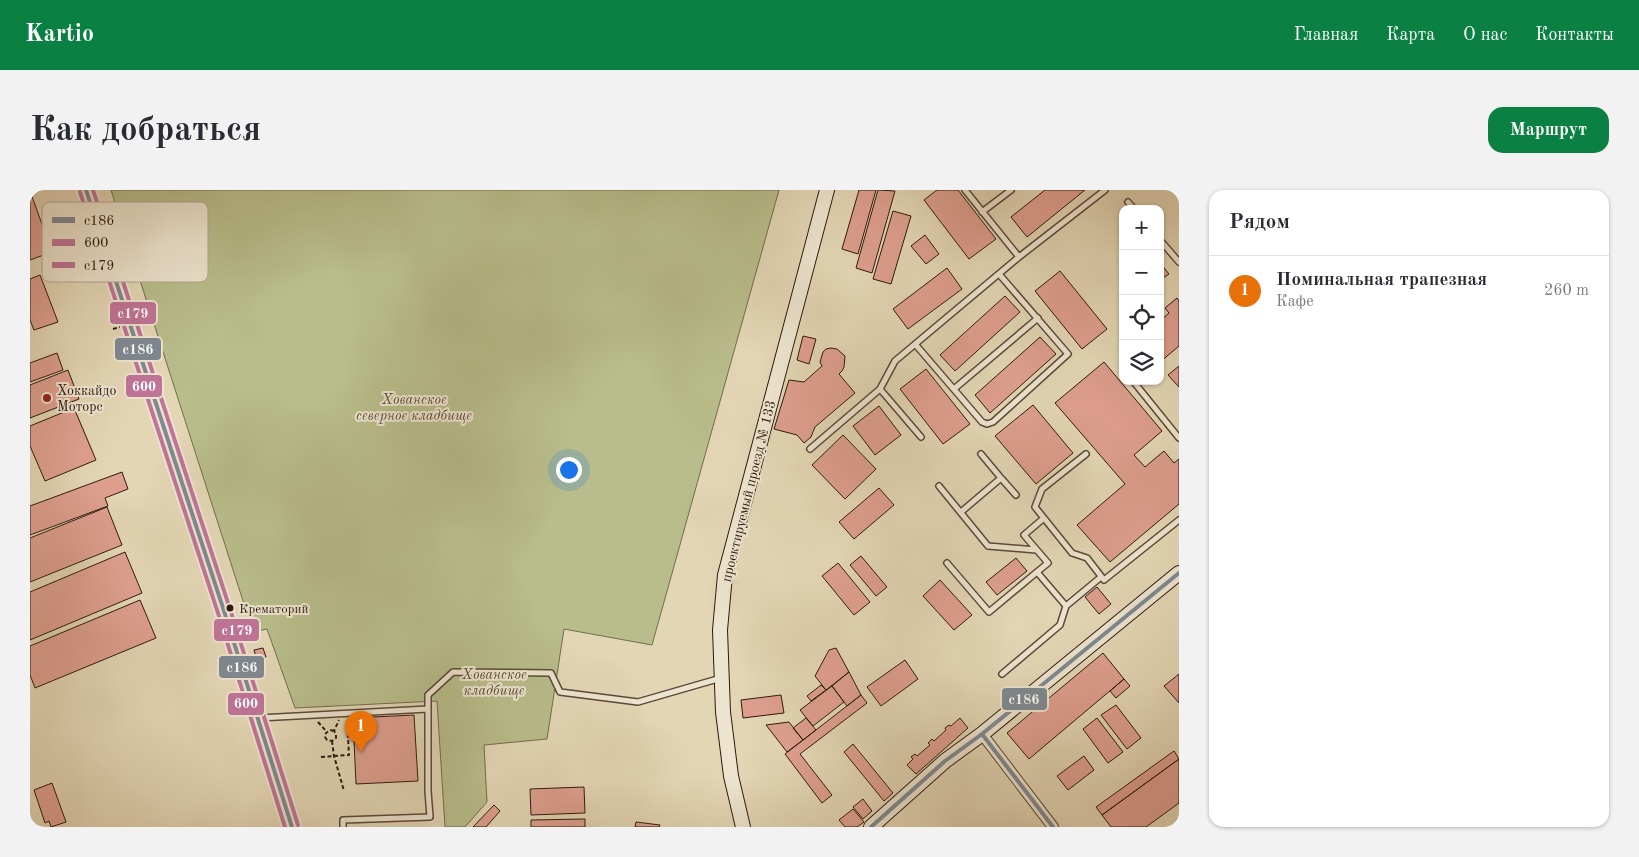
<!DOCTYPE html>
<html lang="ru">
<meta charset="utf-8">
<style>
body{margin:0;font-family:"Old Standard TT",serif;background:#f2f2f3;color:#2b2b33}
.controls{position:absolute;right:15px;top:15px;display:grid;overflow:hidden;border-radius:10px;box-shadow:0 1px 4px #0004}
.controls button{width:45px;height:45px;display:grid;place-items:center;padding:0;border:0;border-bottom:1px solid #e1e1e2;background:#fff;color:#2b2b33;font:25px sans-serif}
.you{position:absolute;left:538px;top:279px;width:18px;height:18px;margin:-12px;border:4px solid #fff;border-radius:50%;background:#1a73e8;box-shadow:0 0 0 8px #1a73e833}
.badge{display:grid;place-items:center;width:32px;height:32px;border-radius:50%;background:#0b8043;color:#fff;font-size:16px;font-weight:700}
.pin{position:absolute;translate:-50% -41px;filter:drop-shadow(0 1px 2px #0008)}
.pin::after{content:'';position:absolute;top:26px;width:18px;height:15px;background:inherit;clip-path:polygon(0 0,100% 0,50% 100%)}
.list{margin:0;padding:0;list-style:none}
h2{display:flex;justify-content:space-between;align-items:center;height:65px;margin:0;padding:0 20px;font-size:21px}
h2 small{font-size:16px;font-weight:400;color:#7c7c81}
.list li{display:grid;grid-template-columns:32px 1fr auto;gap:15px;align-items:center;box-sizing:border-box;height:70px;padding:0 20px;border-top:1px solid #e1e1e2}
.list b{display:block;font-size:19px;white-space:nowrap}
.list p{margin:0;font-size:16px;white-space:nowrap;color:#7c7c81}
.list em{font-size:16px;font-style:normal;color:#7c7c81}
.icon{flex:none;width:28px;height:28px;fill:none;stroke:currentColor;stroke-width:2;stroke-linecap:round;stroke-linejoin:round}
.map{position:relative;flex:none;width:1149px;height:637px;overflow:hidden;border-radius:15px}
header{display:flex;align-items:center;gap:30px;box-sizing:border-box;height:70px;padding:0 25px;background:#0b8043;color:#fff}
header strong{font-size:24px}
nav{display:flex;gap:28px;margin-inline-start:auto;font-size:18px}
.intro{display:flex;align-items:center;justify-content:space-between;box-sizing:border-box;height:120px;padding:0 30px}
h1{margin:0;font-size:35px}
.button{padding:12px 22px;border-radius:15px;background:#0b8043;color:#fff;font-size:18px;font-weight:700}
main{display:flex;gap:30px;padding:0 30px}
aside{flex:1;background:#fff;border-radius:15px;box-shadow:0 1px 4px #0004}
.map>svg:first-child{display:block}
.green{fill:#b8bd8b;stroke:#726c4d}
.building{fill:#de9f8f;stroke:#2d1a0f}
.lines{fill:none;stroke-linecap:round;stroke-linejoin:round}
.lane-casing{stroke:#5a4938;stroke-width:8}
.street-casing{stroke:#5a4938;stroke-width:12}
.secondary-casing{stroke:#2d1a0f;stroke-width:16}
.path{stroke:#2d1a0f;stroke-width:2;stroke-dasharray:4 2.5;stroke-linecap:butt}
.lane{stroke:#ede4cf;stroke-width:5}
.street{stroke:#ede4cf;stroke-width:10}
.secondary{stroke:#ede4cf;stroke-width:14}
.bus-1-casing{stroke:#ede4cf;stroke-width:8}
.bus-2-casing{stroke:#ede4cf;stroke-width:8}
.bus-3-casing{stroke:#ede4cf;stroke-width:8}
.bus-1{stroke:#7f8a93;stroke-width:4}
.bus-2{stroke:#c07498;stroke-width:4}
.bus-3{stroke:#c07498;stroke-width:4}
.poi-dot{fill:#8f2418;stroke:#ede4cf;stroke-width:2}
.bus-dot{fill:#2d1a0f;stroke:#ede4cf;stroke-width:2}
.labels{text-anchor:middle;stroke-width:4;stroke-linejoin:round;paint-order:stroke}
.bus-label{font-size:13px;fill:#2d1a0f;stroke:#ede4cf;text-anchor:start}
.poi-label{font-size:14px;fill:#2d1a0f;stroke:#ede4cf;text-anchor:start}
.park-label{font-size:14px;font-style:italic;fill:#574b34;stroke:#ede4cf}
.street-label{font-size:14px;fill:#2d1a0f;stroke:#ede4cf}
.key{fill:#ede4cf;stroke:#b3a795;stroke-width:1}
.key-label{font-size:14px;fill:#2d1a0f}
.line-badge{stroke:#ede4cf;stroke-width:2}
.badge-label{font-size:14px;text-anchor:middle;font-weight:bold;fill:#fff}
</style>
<header>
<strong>Kartio</strong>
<nav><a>Главная</a><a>Карта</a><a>О нас</a><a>Контакты</a></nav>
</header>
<div class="intro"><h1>Как добраться</h1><a class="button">Маршрут</a></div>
<main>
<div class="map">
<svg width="1149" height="637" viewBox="0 0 1149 637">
<rect width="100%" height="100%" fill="#e3d6b5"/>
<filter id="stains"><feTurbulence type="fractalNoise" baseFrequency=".004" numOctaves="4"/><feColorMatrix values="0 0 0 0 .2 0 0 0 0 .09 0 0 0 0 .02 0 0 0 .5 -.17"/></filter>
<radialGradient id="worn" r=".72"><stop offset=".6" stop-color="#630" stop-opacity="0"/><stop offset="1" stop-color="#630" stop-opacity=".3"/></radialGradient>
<!-- green -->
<path class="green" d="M81,0H749L622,455L534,439L517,549L454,555L457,612L435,637H415L407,511L265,518L237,439L223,442Z"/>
<!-- building -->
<path class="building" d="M829,0H846L828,64L812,59Z
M848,0L865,1L842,83L826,78Z
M907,0H928L966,49L939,69L894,10Z
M1015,0H1055L997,47L981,27Z
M0,1L22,62L0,70Z
M863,21L881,26L861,94L843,89Z
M895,45L909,64L896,74L881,56Z
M1130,73L1139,84L1130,90Z
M917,78L932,99L878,139L863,119Z
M1030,81L1077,139L1052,159L1005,101Z
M10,85L28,132L4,140L0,130V89Z
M975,106L990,122L925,181L910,165Z
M1147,108L1149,111V156L1130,172V131L1139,123L1135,118Z
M773,146L786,149L779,174L767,170Z
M1010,147L1026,164L960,223L945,205Z
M801,158L807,159L815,166L814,177L812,181L809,184L825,203L785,237L781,247L774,253L767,245L744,239L759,190L774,192L792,176L790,172L793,162L796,159Z
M27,163L33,180L0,192V173Z
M1074,172L1132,241L1104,265L1115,277L1134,261L1144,273L1149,269V314L1080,372L1047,335L1095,294L1025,213Z
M1149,176V197L1138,185Z
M896,179L940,234L913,254L870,199Z
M38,180L49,209L0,228V195Z
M1003,215L1043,263L1006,294L965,246Z
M849,216L871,245L845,265L823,236Z
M44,218L66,270L15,291L0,256V236Z
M813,245L846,279L815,309L782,275Z
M92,282L98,299L75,308L78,316L0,345V316Z
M849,298L864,315L824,349L809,332Z
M77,317L92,355L0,392V348Z
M95,362L112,403L0,450V402Z
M831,366L857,397L846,406L820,375Z
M986,368L997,381L967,405L956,392Z
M808,373L840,412L824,425L792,386Z
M910,390L942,425L924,440L893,406Z
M1067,397L1081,414L1069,424L1055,407Z
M110,410L126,448L5,498L0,485V456Z
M233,458L236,467L227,470L224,460Z
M806,458L819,482L796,500L785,486L799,460Z
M1073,463L1094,489L999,569L977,543Z
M875,470L888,489L851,516L837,497Z
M819,482L831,505L817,516L802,496Z
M1149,484V513L1134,496Z
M1094,489L1100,496L1086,508L1080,501Z
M791,495L796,500L781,511L777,506Z
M802,496L814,512L783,536L770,520Z
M751,505L754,523L713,528L711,510Z
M831,505L837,513L770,564L802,605L792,613L755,564Z
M1086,515L1111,548L1097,559L1071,525Z
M384,525L388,591L326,594L323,528Z
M776,528L786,540L773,550L763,538Z
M930,528L938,538L886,584L877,575L883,569L881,567L885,564L887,566L900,555L898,553L902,549L904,551L916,540L915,538L919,535L921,536Z
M1067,528L1093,562L1078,573L1053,539Z
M759,532L773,550L757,562L736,535Z
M823,554L863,603L854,611L814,562Z
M1144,561L1149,569L1072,625L1066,617Z
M1054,566L1064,580L1038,600L1027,586Z
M1149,569V613L1116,637H1081L1072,625Z
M22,593L36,632L21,637L19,631L15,633L4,600Z
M554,597L555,623L501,625L500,599Z
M833,609L842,621L833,629L823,617Z
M464,615L470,621L456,637H443Z
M823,619L834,632L827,637H815L809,630Z
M555,629V637H501V630Z
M606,632L630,635L629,637H605Z"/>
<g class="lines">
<defs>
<path id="lane" d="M935,0L989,67
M1098,12L1104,19
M952,22L981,0
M1130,50L1149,72
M885,154L952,232L957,234L963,232L1038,164L969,84
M1103,191L1149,248
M850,199L891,247
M924,199L1008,128
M780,259L850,199L865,171L989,67L1075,0
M1056,264L1012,299L1005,317L1042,363L1057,368L1074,390L1149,330
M971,288L986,305
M909,296L958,356L1006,360
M931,322L971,288L951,264
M1014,328L994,345L1018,373L1007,382L1036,416L1071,387
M917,373L959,422L1007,382
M972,484L1030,435L1036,416
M229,528L398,519
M313,637V630L400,627L398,601V505L423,482L521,483L530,502L608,512L691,488"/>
<path id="street" d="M952,544L1023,637"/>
<path id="secondary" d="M56,0L194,421L262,637
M713,637L701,586L693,522L690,440L695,385L797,0
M841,637L915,571L952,544L1149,383"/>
</defs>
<!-- lane casing -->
<use href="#lane" class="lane-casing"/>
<!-- street casing -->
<use href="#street" class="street-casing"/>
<!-- secondary casing -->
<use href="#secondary" class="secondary-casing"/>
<!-- path -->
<path class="path" d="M83,139L90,137
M288,532L297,542
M304,541L300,540L296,543L295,547L297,550L302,551L306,548V544L304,541L309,530
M302,551L304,566L314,601
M291,567L319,565L317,530"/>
<!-- lane -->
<use href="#lane" class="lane"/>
<!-- street -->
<use href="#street" class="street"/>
<!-- secondary -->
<use href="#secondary" class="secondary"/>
<defs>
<path id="bus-1" d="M56,0L194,421L262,637
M952,544L1023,637
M841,637L915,571L952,544L1149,383"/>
<path id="bus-2" d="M50,2L188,423L255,637"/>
<path id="bus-3" d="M63,0L200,419L268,635"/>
</defs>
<!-- bus-1 casing -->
<use href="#bus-1" class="bus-1-casing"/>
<!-- bus-2 casing -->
<use href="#bus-2" class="bus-2-casing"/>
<!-- bus-3 casing -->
<use href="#bus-3" class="bus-3-casing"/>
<!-- bus-1 -->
<use href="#bus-1" class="bus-1"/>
<!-- bus-2 -->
<use href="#bus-2" class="bus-2"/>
<!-- bus-3 -->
<use href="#bus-3" class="bus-3"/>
</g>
<!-- markers -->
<circle class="poi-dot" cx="17" cy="208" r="5"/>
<circle class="bus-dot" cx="200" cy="418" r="4.5"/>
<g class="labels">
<!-- bus labels -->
<g class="bus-label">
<text x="209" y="423">Крематорий</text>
</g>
<!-- poi labels -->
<g class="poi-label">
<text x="27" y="205">Хоккайдо<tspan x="27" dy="16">Моторс</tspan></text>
</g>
<!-- park labels -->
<g class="park-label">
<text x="384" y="214">Хованское<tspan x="384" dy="16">северное кладбище</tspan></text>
<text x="464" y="489">Хованское<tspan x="464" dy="16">кладбище</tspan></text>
</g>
<!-- street labels -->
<g class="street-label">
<text transform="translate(718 301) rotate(-76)" y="5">проектируемый проезд № 133</text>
</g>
</g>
<!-- legend -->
<rect x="12" y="12" width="166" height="80" rx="8" class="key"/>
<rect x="22" y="27" width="23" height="6" fill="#7f8a93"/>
<rect x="22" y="49" width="23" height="7" fill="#c07498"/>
<rect x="22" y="72" width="23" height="6" fill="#c07498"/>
<g class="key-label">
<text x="54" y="35">с186</text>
<text x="54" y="57">600</text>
<text x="54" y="80">с179</text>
</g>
<g class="line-badge">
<rect x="79" y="111" width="48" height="24" rx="5" fill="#c07498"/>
<rect x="84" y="147" width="48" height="24" rx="5" fill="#7f8a93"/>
<rect x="95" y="184" width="38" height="24" rx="5" fill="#c07498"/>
<rect x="183" y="428" width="47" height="24" rx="5" fill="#c07498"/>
<rect x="188" y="465" width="47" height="24" rx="5" fill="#7f8a93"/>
<rect x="971" y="497" width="47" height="24" rx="5" fill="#7f8a93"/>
<rect x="197" y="502" width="38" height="24" rx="5" fill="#c07498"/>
</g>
<g class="badge-label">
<text x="103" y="128">с179</text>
<text x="108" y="164">с186</text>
<text x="114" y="201">600</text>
<text x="207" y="445">с179</text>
<text x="212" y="482">с186</text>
<text x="994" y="514">с186</text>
<text x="216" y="518">600</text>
</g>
<rect width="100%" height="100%" filter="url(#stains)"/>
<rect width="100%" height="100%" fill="url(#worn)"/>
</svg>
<div class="controls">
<button>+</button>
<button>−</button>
<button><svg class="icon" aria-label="locate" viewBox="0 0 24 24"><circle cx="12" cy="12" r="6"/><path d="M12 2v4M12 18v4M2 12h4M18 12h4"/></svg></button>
<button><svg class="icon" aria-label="layers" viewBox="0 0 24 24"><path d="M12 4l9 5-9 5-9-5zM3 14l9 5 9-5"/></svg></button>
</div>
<div class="you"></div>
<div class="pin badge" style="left:331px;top:562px;background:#e8710a">1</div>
</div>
<aside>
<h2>Рядом<small></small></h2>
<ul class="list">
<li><span class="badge" style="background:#e8710a">1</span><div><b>Поминальная трапезная</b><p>Кафе</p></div><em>260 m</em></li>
</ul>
</aside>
</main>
